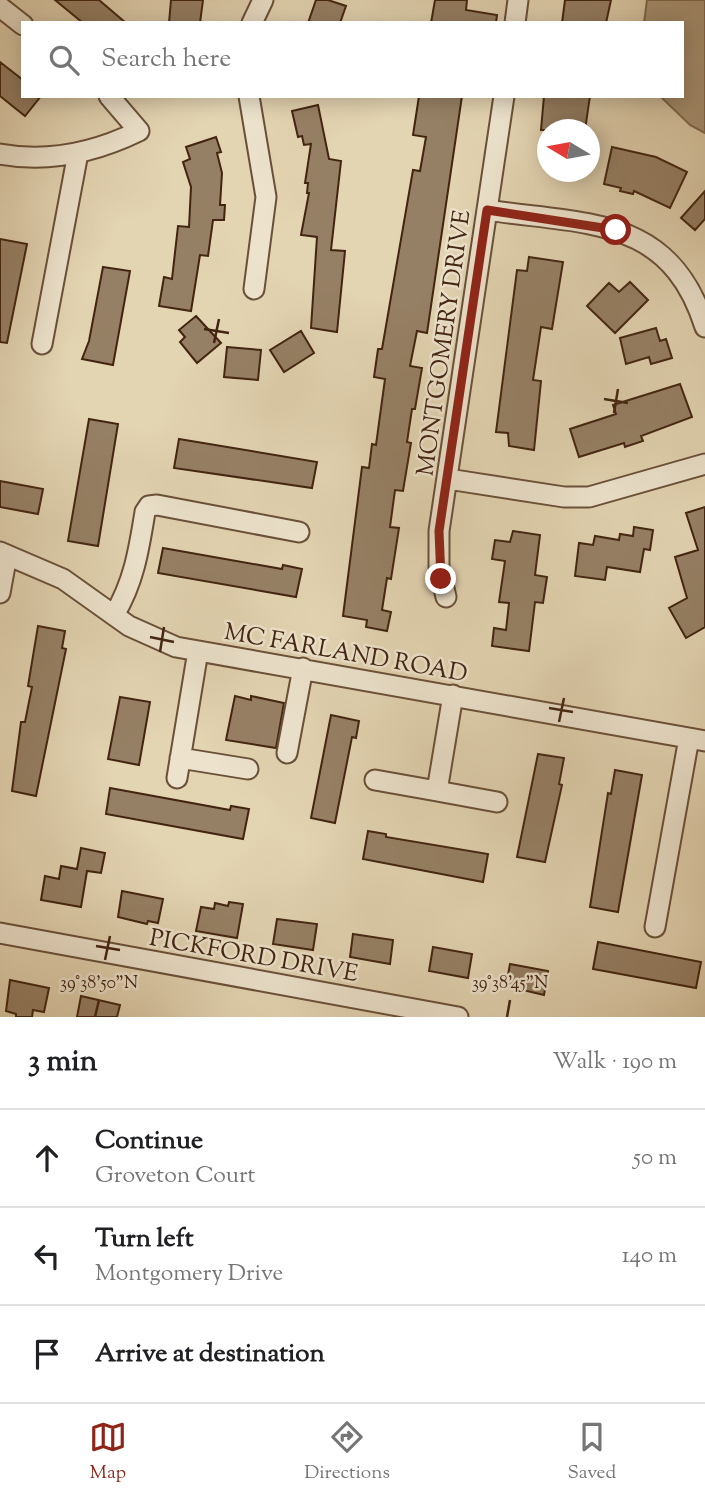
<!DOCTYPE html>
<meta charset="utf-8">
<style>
body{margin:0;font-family:"Sorts Mill Goudy",serif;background:#f6f6f6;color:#202124}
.compass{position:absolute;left:537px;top:119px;width:63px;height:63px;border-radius:50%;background:#fff;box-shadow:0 4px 18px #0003;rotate:280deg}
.stop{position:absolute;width:21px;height:21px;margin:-16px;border:5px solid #8f2418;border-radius:50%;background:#fff}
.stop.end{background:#8f2418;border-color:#fff;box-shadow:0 2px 7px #0008}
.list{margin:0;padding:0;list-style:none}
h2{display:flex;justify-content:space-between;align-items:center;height:91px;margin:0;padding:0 28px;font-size:30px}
h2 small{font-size:23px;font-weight:400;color:#757577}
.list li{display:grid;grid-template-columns:46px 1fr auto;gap:21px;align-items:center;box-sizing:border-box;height:98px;padding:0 28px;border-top:2px solid #e0e0e0}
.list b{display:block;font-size:26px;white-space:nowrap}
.list p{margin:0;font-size:23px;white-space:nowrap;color:#757577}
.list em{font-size:23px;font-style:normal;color:#757577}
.icon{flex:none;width:38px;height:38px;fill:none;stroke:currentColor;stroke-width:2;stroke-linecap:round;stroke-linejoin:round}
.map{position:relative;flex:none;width:705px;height:1017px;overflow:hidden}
.search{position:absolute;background:#fff;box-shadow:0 4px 18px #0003;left:21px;right:21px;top:21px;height:77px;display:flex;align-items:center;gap:18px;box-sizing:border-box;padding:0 24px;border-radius:0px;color:#757577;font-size:26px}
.sheet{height:385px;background:#fff}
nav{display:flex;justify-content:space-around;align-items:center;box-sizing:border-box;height:98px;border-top:2px solid #e0e0e0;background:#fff;font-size:19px;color:#757577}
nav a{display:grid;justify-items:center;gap:4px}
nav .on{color:#8f2418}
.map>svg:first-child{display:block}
.water{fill:#ac987b;stroke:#826a51;stroke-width:2}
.building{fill:#968065;stroke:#422411;stroke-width:2}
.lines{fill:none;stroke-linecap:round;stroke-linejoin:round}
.minor-casing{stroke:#6a5039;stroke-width:23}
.minor{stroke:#ede3cd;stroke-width:19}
.route{stroke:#8f2418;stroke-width:9}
.ticks{fill:none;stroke:#422411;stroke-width:2.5}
.labels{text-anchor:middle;stroke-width:5;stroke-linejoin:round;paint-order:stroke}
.street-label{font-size:24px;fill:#422411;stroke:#ede3cd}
.ticks-label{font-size:18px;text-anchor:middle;fill:#422411;stroke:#ede3cd;stroke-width:5;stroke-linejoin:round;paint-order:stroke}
</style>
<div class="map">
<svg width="705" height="1017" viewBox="0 0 705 1017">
<rect width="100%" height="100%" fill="#e3d4b2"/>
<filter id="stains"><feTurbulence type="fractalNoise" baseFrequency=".00286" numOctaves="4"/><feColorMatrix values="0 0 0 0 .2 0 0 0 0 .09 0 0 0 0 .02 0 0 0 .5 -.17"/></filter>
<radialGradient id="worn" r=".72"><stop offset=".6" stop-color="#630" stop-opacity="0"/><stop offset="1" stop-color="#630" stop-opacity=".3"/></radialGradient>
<!-- water -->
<path class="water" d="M647,0H705V133L690,125L660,96H682V23H644Z"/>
<!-- building -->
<path class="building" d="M55,0H99L126,23H83Z
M171,0H203L200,23H169Z
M316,0H328L346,6L340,23H308Z
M435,0H467L466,10L497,15L496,23H431Z
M565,0H611L606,23H562Z
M0,62L23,80V96H41L25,116L0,96Z
M419,96H462L427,333L417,331L410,366L422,368L415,409H412L407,442L411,443L403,491L395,490L390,527L399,528L391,579L387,578L382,610L391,612L387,631L366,627L367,620L343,616L362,467L369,468L372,444L376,445L385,379L374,377L378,349H382L413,170L420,171L426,137L413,135Z
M544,96H590L585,130H541Z
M318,105L329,159L341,161L331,250L345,251L337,332L311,328L317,237L301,235L309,193H307L308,183H305L311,144L304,145L302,136L298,137L292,111Z
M216,137L221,152L217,153L222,173L220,205H225L224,220H213L208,256L200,255L191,311L159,306L164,277L172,279L178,226L189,227L191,187L183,162L190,159L186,147Z
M612,147L656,157L687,172L670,208L634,191L633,194L620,191L621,188L604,184Z
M705,191V219L695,230L681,218Z
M0,239L27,244L7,343L0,342Z
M529,257L563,262L552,329L541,327L533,380L541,381L534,450L509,446L508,433L496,432L517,270L527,271Z
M103,267L130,271L113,365L82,359L89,341Z
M630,282L648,300L615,333L587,306L609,283L619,292Z
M196,316L221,343L197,363L180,342L185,337L179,330Z
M656,328L660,341L666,339L672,358L651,364L649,357L626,364L620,338Z
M301,331L314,353L284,372L270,350Z
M227,347L261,350L258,380L224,377Z
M680,384L692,417L641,436L643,441L625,447L624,443L579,457L570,429L616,414L613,405Z
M89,419L118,424L98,546L68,541Z
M179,439L317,462L312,488L174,468Z
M0,481L43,489L38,514L0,507Z
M705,507V627L686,638L669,608L687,598L675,557L698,550L686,513Z
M634,527L653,530L650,550L644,549L640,572L607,567L605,580L575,576L579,543L593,545L595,536L619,540L620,534L633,536Z
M513,531L540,535L535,575L547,577L543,603L535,602L529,651L492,646L494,628L506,630L509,603L499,602L505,561L492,559L495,540L510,542Z
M163,548L282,569L283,565L302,569L296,597L158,573Z
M38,626L65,631L62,648L66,649L36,796L12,791L21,722H25L32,687L28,686Z
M235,696L251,700V696L284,703L276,748L226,740Z
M120,697L150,702L139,765L108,759Z
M331,715L359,721L356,738L352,737L335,823L311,818Z
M538,754L564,758L559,784L562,785L545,862L517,857Z
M615,770L642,775L618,912L590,907L608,793L611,794Z
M110,788L230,810L231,806L249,809L243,839L106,814Z
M368,831L386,834V837L488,854L483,882L363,859Z
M81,848L105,853L101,873L87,871L81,907L41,900L45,876L59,879L61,866L77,869Z
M122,891L163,899L158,923L148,921L147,924L118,917Z
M229,902L243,904L237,938L196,931L201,907L214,909L215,903L228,906Z
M277,919L317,924L313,950L273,944Z
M353,934L393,940L390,964L350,957Z
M598,942L701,962L696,988L593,969Z
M433,947L472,954L468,978L429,971Z
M510,964L548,971L544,995L506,986Z
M10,980L49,988L44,1012L33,1010L32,1017H16V1014L6,1011Z
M81,996L120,1005L117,1017H77Z"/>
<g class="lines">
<defs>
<path id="minor" d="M0,7L23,25
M252,23L263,0
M515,23L518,0
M249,96L266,197L254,289
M0,154C49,163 96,152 139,131L109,96
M487,210C586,225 670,215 705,327
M42,344L78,153
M448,479L564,497H589L705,464
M0,552L63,579L129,626L176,647L705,741
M0,593L7,555
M446,597L439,567V531L504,96
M114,615C134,582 139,549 145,512L149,506L157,505L299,532
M287,753L303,668
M180,758L248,769
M177,778L198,651
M375,780L437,791L453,695
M437,791L497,802
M655,927L689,738
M0,933L458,1017"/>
</defs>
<!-- minor casing -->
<use href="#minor" class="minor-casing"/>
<!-- minor -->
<use href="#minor" class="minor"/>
</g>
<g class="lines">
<!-- route -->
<path class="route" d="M441,579L439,531L487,210L616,230"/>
</g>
<!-- ticks -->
<path class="ticks" d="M204,329L229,333M214,343L219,319M604,399L628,403M614,413L618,389M150,637L174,642M160,652L164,627M549,708L573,712M559,722L564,698M96,946L120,950M105,960L110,936M95,1017L99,1000M507,1017L510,1000"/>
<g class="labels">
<!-- street labels -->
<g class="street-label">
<text transform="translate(443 343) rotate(-82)" y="8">MONTGOMERY DRIVE</text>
<text transform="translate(346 652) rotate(10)" y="8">MC FARLAND ROAD</text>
<text transform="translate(254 955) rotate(10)" y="8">PICKFORD DRIVE</text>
</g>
</g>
<g class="ticks-label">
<text x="99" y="988">39°38'50"N</text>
<text x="510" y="988">39°38'45"N</text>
</g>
<rect width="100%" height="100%" filter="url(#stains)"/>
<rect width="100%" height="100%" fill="url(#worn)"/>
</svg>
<svg class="compass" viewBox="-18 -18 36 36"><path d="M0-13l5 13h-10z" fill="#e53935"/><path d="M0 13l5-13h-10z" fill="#757577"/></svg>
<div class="stop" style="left:616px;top:230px"></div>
<div class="stop end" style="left:441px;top:579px"></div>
<div class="search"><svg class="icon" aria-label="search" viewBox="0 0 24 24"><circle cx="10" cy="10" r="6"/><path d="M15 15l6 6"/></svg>Search here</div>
</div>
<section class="sheet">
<h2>3 min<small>Walk · 190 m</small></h2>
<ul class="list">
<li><svg class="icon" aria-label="ahead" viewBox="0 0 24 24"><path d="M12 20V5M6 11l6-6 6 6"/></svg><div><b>Continue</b><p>Groveton Court</p></div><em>50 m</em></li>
<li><svg class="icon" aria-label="left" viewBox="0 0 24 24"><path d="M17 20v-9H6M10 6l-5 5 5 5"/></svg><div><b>Turn left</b><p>Montgomery Drive</p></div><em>140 m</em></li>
<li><svg class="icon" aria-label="arrive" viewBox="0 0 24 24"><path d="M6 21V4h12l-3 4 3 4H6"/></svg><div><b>Arrive at destination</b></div></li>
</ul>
</section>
<nav>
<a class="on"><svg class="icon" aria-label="map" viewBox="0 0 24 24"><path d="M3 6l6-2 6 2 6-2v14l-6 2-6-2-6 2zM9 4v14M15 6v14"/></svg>Map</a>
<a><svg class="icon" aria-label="directions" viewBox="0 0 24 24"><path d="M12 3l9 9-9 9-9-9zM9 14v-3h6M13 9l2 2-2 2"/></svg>Directions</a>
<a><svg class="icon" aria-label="saved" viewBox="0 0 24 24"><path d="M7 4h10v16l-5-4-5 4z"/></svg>Saved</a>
</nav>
